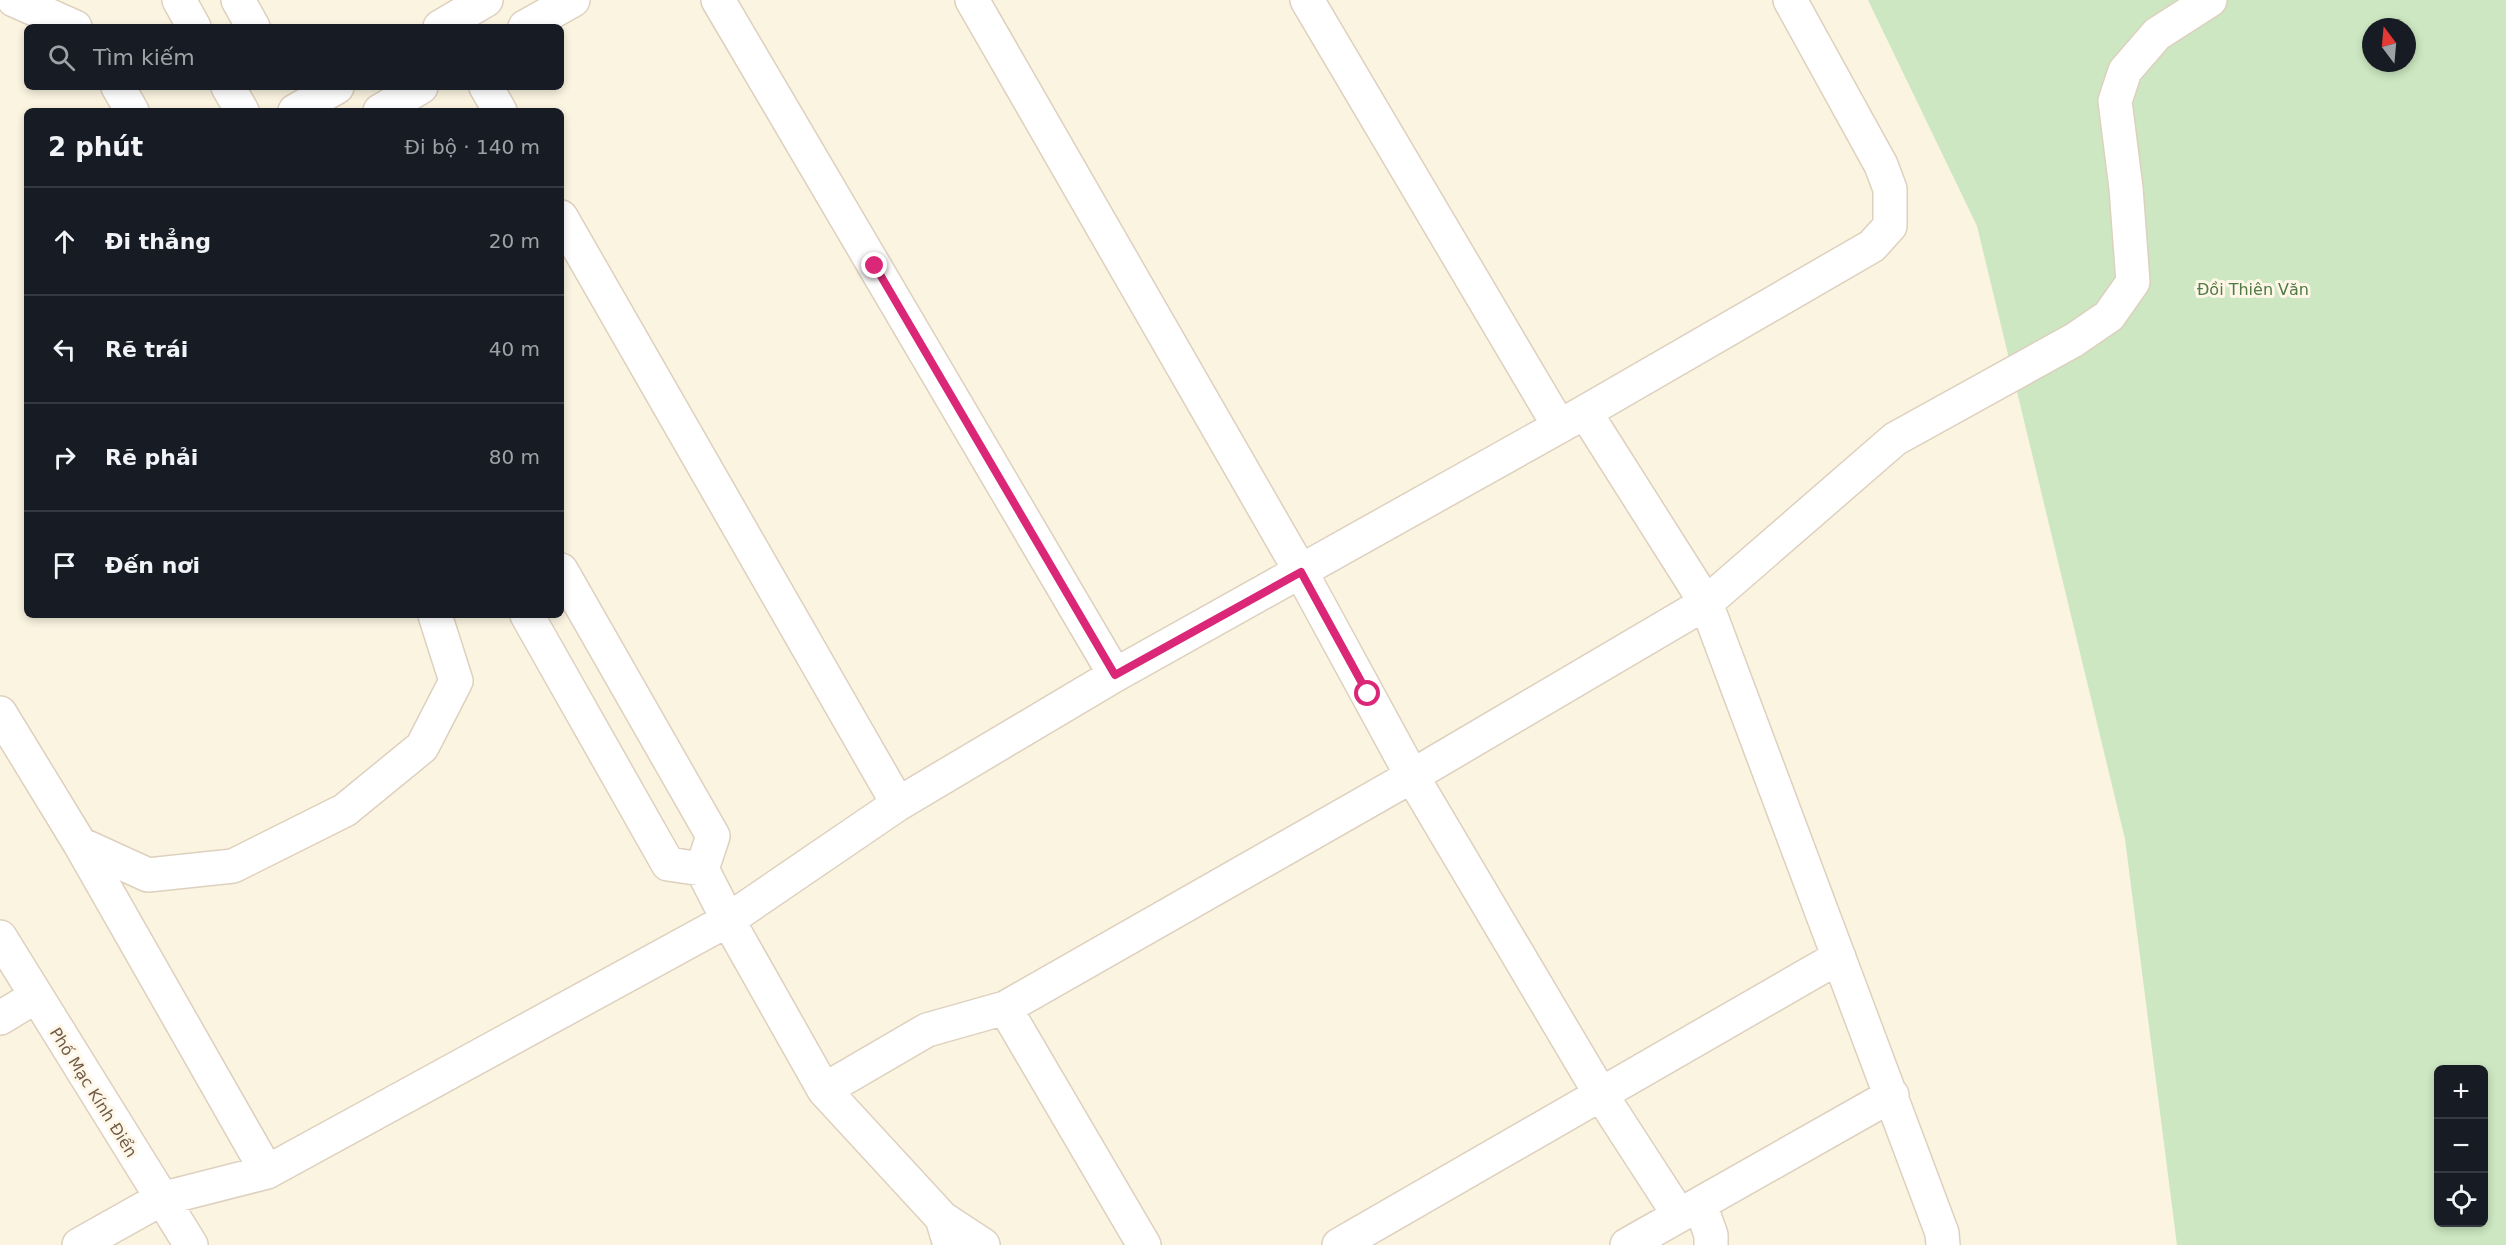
<!DOCTYPE html>
<html lang="vi">
<meta charset="utf-8">
<style>
body{margin:0;font-family:"DejaVu Sans",sans-serif;background:#20242c;color:#f1f3f6}
.controls{position:absolute;right:18px;bottom:18px;display:grid;overflow:hidden;border-radius:9px;box-shadow:0 3px 9px #0003}
.controls button{width:54px;height:54px;display:grid;place-items:center;padding:0;border:0;border-bottom:2px solid #363941;background:#171b24;color:#f1f3f6;font:30px sans-serif}
.compass{position:absolute;left:2362px;top:18px;width:54px;height:54px;border-radius:50%;background:#171b24;box-shadow:0 3px 9px #0003;rotate:344deg}
.stop{position:absolute;width:18px;height:18px;margin:-14px;border:4px solid #db2777;border-radius:50%;background:#fff}
.stop.end{background:#db2777;border-color:#fff;box-shadow:0 2px 6px #0008}
.list{margin:0;padding:0;list-style:none}
h2{display:flex;justify-content:space-between;align-items:center;height:78px;margin:0;padding:0 24px;font-size:26px}
h2 small{font-size:20px;font-weight:400;color:#9ea1a6}
.list li{display:grid;grid-template-columns:39px 1fr auto;gap:18px;align-items:center;box-sizing:border-box;height:108px;padding:0 24px;border-top:2px solid #363941}
.list b{display:block;font-size:22px;white-space:nowrap}
.list em{font-size:20px;font-style:normal;color:#9ea1a6}
.icon{flex:none;width:33px;height:33px;fill:none;stroke:currentColor;stroke-width:2;stroke-linecap:round;stroke-linejoin:round}
.map{position:relative;flex:none;width:2506px;height:1245px;overflow:hidden}
.search{position:absolute;background:#171b24;box-shadow:0 3px 9px #0003;left:24px;top:24px;width:540px;height:66px;display:flex;align-items:center;gap:15px;box-sizing:border-box;padding:0 21px;border-radius:9px;color:#9ea1a6;font-size:22px}
.panel{position:absolute;background:#171b24;box-shadow:0 3px 9px #0003;left:24px;top:108px;width:540px;height:510px;border-radius:9px}
.map>svg:first-child{display:block}
.green{fill:#cce7c1;fill-rule:evenodd}
.lines{fill:none;stroke-linecap:round;stroke-linejoin:round}
.minor-casing{stroke:#ded0be;stroke-width:36}
.minor{stroke:#fff;stroke-width:33}
.route{stroke:#db2777;stroke-width:8}
.labels{text-anchor:middle;stroke-width:6;stroke-linejoin:round;paint-order:stroke}
.park-label{font-size:16px;fill:#507b45;stroke:#fef7e7}
.street-label{font-size:16px;fill:#715b49;stroke:#fef7e7}
</style>
<div class="map">
<svg width="2506" height="1245" viewBox="0 0 2506 1245">
<rect width="100%" height="100%" fill="#fbf4e1"/>
<!-- green -->
<path class="green" d="M1868,0H2506V1245H2177L2125,839L1977,226ZM2371,27H2407V63H2371ZM2438,1070H2484V1222H2438Z"/>
<g class="lines">
<defs>
<path id="minor" d="M14,0L75,27
M179,0L194,27
M238,0L253,27
M718,0L1115,675
M972,0L1301,572L1412,776L1600,1093L1679,1215
M1307,0L1559,426
M440,27L486,0
M525,27L573,0
M118,87L132,111
M228,87L242,111
M486,87L500,111
M295,111L337,87
M380,111L421,87
M561,217L898,804
M1585,412L1706,603L1942,1233L1943,1245
M561,570L713,836L702,869L728,920L898,804L1115,675L1585,412L1872,246L1890,226V189L1881,165L1790,0
M527,615L668,864L702,869
M0,713L80,844L267,1172
M80,844L148,875L233,866L345,810L422,747L456,681L435,615
M0,937L191,1245
M1005,1008L1412,776L1706,603L1895,439L2074,340L2109,316L2133,282L2126,188L2115,101L2125,71L2157,34L2210,0
M0,1018L35,997
M824,1090L927,1030L1005,1008L1144,1245
M1700,1204L1711,1235V1245
M942,1218L983,1245
M79,1245L161,1199L267,1172L728,920L824,1090L942,1218L950,1245
M1339,1245L1839,957
M1627,1245L1892,1095"/>
</defs>
<!-- minor casing -->
<use href="#minor" class="minor-casing"/>
<!-- minor -->
<use href="#minor" class="minor"/>
</g>
<g class="lines">
<!-- route -->
<path class="route" d="M875,266L1115,675L1301,572L1368,694"/>
</g>
<g class="labels">
<!-- park labels -->
<g class="park-label">
<text x="2253" y="295">Đồi Thiên Văn</text>
</g>
<!-- street labels -->
<g class="street-label">
<text transform="translate(94 1092) rotate(58)" y="6">Phố Mạc Kính Điển</text>
</g>
</g>
</svg>
<div class="controls">
<button>+</button>
<button>−</button>
<button><svg class="icon" aria-label="locate" viewBox="0 0 24 24"><circle cx="12" cy="12" r="6"/><path d="M12 2v4M12 18v4M2 12h4M18 12h4"/></svg></button>
</div>
<svg class="compass" viewBox="-18 -18 36 36"><path d="M0-13l5 13h-10z" fill="#e53935"/><path d="M0 13l5-13h-10z" fill="#9ea1a6"/></svg>
<div class="stop" style="left:1368px;top:694px"></div>
<div class="stop end" style="left:875px;top:266px"></div>
<div class="search"><svg class="icon" aria-label="search" viewBox="0 0 24 24"><circle cx="10" cy="10" r="6"/><path d="M15 15l6 6"/></svg>Tìm kiếm</div>
<section class="panel">
<h2>2 phút<small>Đi bộ · 140 m</small></h2>
<ul class="list">
<li><svg class="icon" aria-label="ahead" viewBox="0 0 24 24"><path d="M12 20V5M6 11l6-6 6 6"/></svg><div><b>Đi thẳng</b></div><em>20 m</em></li>
<li><svg class="icon" aria-label="left" viewBox="0 0 24 24"><path d="M17 20v-9H6M10 6l-5 5 5 5"/></svg><div><b>Rẽ trái</b></div><em>40 m</em></li>
<li><svg class="icon" aria-label="right" viewBox="0 0 24 24"><path d="M7 20v-9h11M14 6l5 5-5 5"/></svg><div><b>Rẽ phải</b></div><em>80 m</em></li>
<li><svg class="icon" aria-label="arrive" viewBox="0 0 24 24"><path d="M6 21V4h12l-3 4 3 4H6"/></svg><div><b>Đến nơi</b></div></li>
</ul>
</section>
</div>
